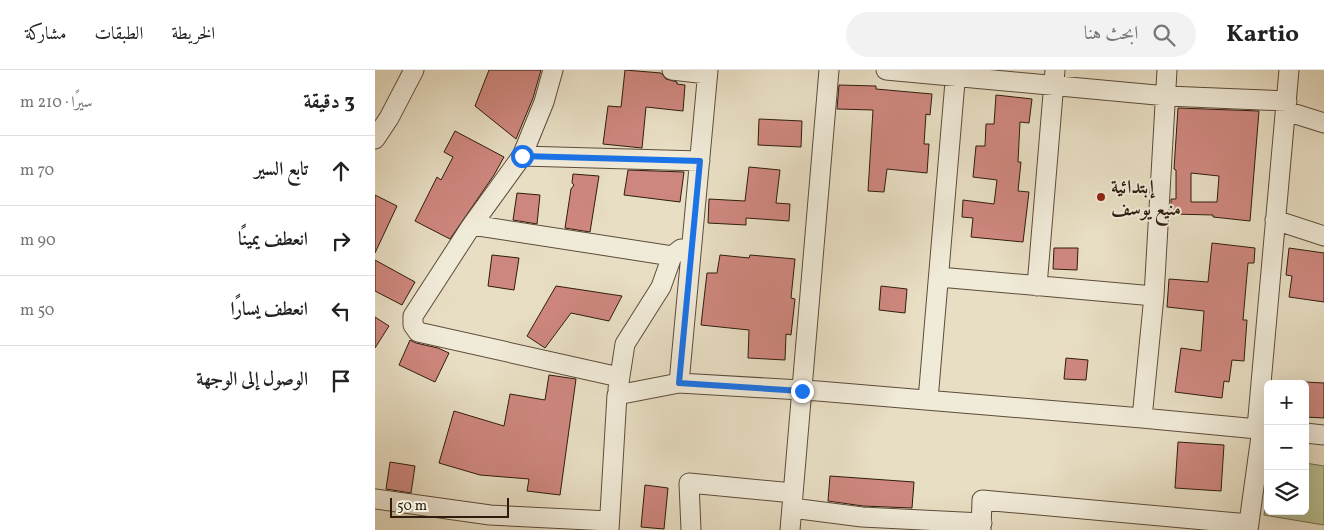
<!DOCTYPE html>
<html lang="ar">
<meta charset="utf-8">
<style>
body{margin:0;font-family:Vollkorn,Amiri,serif;background:#f2f2f2;color:#222;direction:rtl}
.controls{position:absolute;right:15px;bottom:15px;display:grid;overflow:hidden;border-radius:8px;box-shadow:0 5px 20px #0002}
.controls button{width:45px;height:45px;display:grid;place-items:center;padding:0;border:0;border-bottom:1px solid #e0e0e0;background:#fff;color:#222;font:25px sans-serif}
.scale{position:absolute;left:15px;bottom:12px;width:119px;box-sizing:border-box;padding-left:5px;border:2px solid #2f1c0d;border-top:0;font-size:14px;line-height:18px;white-space:nowrap;color:#2f1c0d;-webkit-text-stroke:4px #f0ead8;paint-order:stroke}
.stop{position:absolute;width:15px;height:15px;margin:-11px;border:4px solid #1a73e8;border-radius:50%;background:#fff}
.stop.end{background:#1a73e8;border-color:#fff;box-shadow:0 1px 5px #0008}
.list{margin:0;padding:0;list-style:none}
h2{display:flex;justify-content:space-between;align-items:center;height:65px;margin:0;padding:0 20px;font-size:21px}
h2 small{font-size:16px;font-weight:400;color:#767676}
.list li{display:grid;grid-template-columns:32px 1fr auto;gap:15px;align-items:center;box-sizing:border-box;height:70px;padding:0 20px;border-top:1px solid #e0e0e0}
.list b{display:block;font-size:19px;white-space:nowrap}
.list em{font-size:16px;font-style:normal;color:#767676}
.icon{flex:none;width:28px;height:28px;fill:none;stroke:currentColor;stroke-width:2;stroke-linecap:round;stroke-linejoin:round}
.map{position:relative;flex:none;width:949px;height:460px;overflow:hidden;direction:ltr}
header{display:flex;align-items:center;gap:30px;box-sizing:border-box;height:70px;padding:0 25px;background:#fff;border-bottom:1px solid #e0e0e0}
header strong{font-size:24px}
nav{display:flex;gap:28px;margin-inline-start:auto;font-size:18px}
.search{width:350px;height:45px;background:#f2f2f2;display:flex;align-items:center;gap:12px;box-sizing:border-box;padding:0 18px;border-radius:28px;color:#767676;font-size:19px}
main{display:flex}
aside{flex:1;background:#fff}
.map>svg:first-child{display:block}
.green{fill:#bbc090;stroke:#756e4e}
.building{fill:#ce877e;stroke:#2f1c0d;fill-rule:evenodd}
.lines{fill:none;stroke-linecap:round;stroke-linejoin:round}
.street-casing{stroke:#5d4c3a;stroke-width:21}
.street{stroke:#f0ead8;stroke-width:19}
.route{stroke:#1a73e8;stroke-width:6}
.poi-dot{fill:#8f2418;stroke:#f0ead8;stroke-width:2}
.labels{text-anchor:middle;stroke-width:4;stroke-linejoin:round;paint-order:stroke}
.poi-label{font-size:19px;font-weight:bold;fill:#2f1c0d;stroke:#f0ead8;text-anchor:start}
</style>
<header>
<strong>Kartio</strong>
<div class="search"><svg class="icon" aria-label="search" viewBox="0 0 24 24"><circle cx="10" cy="10" r="6"/><path d="M15 15l6 6"/></svg>ابحث هنا</div>
<nav><a>الخريطة</a><a>الطبقات</a><a>مشاركة</a></nav>
</header>
<main>
<div class="map">
<svg width="949" height="460" viewBox="0 0 949 460">
<rect width="100%" height="100%" fill="#e8dec3"/>
<filter id="stains"><feTurbulence type="fractalNoise" baseFrequency=".004" numOctaves="4"/><feColorMatrix values="0 0 0 0 .2 0 0 0 0 .09 0 0 0 0 .02 0 0 0 .5 -.17"/></filter>
<radialGradient id="worn" r=".72"><stop offset=".6" stop-color="#630" stop-opacity="0"/><stop offset="1" stop-color="#630" stop-opacity=".3"/></radialGradient>
<!-- green -->
<path class="green" d="M930,393L949,396V455L889,445L893,423V441H930Z"/>
<!-- building -->
<path class="building" d="M114,0H166L158,28L141,69L100,36Z
M250,0L286,3L291,9L302,12V14L310,15L308,41L271,37L267,78L228,74L233,36L246,37Z
M464,15L501,16V19L557,24L555,45L551,44L549,74H554L552,103L512,99L509,122L493,121L498,40L462,39Z
M621,25L657,29L654,53L645,52L643,92H646L643,121L654,122L648,172L596,167L598,148L587,147L588,130L619,134L622,110L598,107L601,76H610L611,54H619Z
M803,38L884,41L875,151L838,147V145L796,144V129H801V100L799,99ZM816,103L844,106L842,132H816Z
M384,49L427,51L426,77L383,75Z
M80,61L129,87L119,105L75,169L40,151L62,107L66,110L78,87L69,82Z
M374,97L405,100L401,133L415,134L414,151L371,148V155L333,153L334,129L370,131Z
M253,100L309,102L305,132L249,125Z
M198,104L224,106L215,162L190,158L196,119L199,115L197,113Z
M142,123L165,125L162,154L138,150Z
M0,125L22,136L0,183Z
M837,173L880,178L879,193H873L868,250H872L869,291L857,290L854,312L849,311L847,328L800,322L806,278L826,281L829,241L792,237L794,209L833,212Z
M679,178H703L702,200L678,199Z
M914,178L949,183V232L914,227L917,206L911,205Z
M117,185L144,188L139,220L113,216Z
M345,185L374,188L375,185L420,189L416,228L420,229L416,265L411,264L410,290L373,288L374,260L326,255L332,203H342Z
M0,190L40,212L27,235L0,221Z
M181,216L247,226L234,251L196,243L170,278L152,266Z
M506,216L532,219L530,243L504,240Z
M0,247L14,256L0,278Z
M35,270L41,273L63,278L74,283L60,312L24,295Z
M691,288L713,290L711,310L689,309Z
M174,305L201,309L185,425L152,421L154,409L105,405L64,393L79,341L129,356L135,324L170,330Z
M930,312L949,313V348L930,347Z
M803,372L849,375L846,421L800,418Z
M15,392L40,396L36,423L11,419Z
M455,406L539,412L537,438L488,436L453,431Z
M270,415L293,418L289,459L266,457Z"/>
<g class="lines">
<defs>
<path id="street" d="M178,0L169,32L147,86L97,155L38,246V255L43,262L244,307
M297,0L332,4
M511,0L792,26L912,31
M911,41L949,53
M0,69L14,48L39,0
M147,86L325,91
M900,150L949,166
M97,155L297,186
M564,207L779,226
M662,216L680,0
M304,313L333,0
M243,319L250,274L286,217L297,186L306,179
M553,330L581,0
M767,348L779,226L792,0
M882,358L914,0
M930,363L949,365
M0,429L115,445L234,451
M417,438L487,447L607,453
M234,460L242,325L304,313L443,321L767,348L893,360
M316,460L314,413L418,423
M415,460L454,0
M606,460L607,430L874,454
M873,460L887,359"/>
</defs>
<!-- street casing -->
<use href="#street" class="street-casing"/>
<!-- street -->
<use href="#street" class="street"/>
</g>
<g class="lines">
<!-- route -->
<path class="route" d="M147,86L325,91L304,313L427,321"/>
</g>
<!-- markers -->
<circle class="poi-dot" cx="726" cy="127" r="5"/>
<g class="labels">
<!-- poi labels -->
<g class="poi-label">
<text x="736" y="123">إبتدائية<tspan x="736" dy="22">منيع يوسف</tspan></text>
</g>
</g>
<rect width="100%" height="100%" filter="url(#stains)"/>
<rect width="100%" height="100%" fill="url(#worn)"/>
</svg>
<div class="controls">
<button>+</button>
<button>−</button>
<button><svg class="icon" aria-label="layers" viewBox="0 0 24 24"><path d="M12 4l9 5-9 5-9-5zM3 14l9 5 9-5"/></svg></button>
</div>
<div class="scale">50 m</div>
<div class="stop" style="left:147px;top:86px"></div>
<div class="stop end" style="left:427px;top:321px"></div>
</div>
<aside>
<h2>3 دقيقة<small>سيرًا · 210 m</small></h2>
<ul class="list">
<li><svg class="icon" aria-label="ahead" viewBox="0 0 24 24"><path d="M12 20V5M6 11l6-6 6 6"/></svg><div><b>تابع السير</b></div><em>70 m</em></li>
<li><svg class="icon" aria-label="right" viewBox="0 0 24 24"><path d="M7 20v-9h11M14 6l5 5-5 5"/></svg><div><b>انعطف يمينًا</b></div><em>90 m</em></li>
<li><svg class="icon" aria-label="left" viewBox="0 0 24 24"><path d="M17 20v-9H6M10 6l-5 5 5 5"/></svg><div><b>انعطف يسارًا</b></div><em>50 m</em></li>
<li><svg class="icon" aria-label="arrive" viewBox="0 0 24 24"><path d="M6 21V4h12l-3 4 3 4H6"/></svg><div><b>الوصول إلى الوجهة</b></div></li>
</ul>
</aside>
</main>
